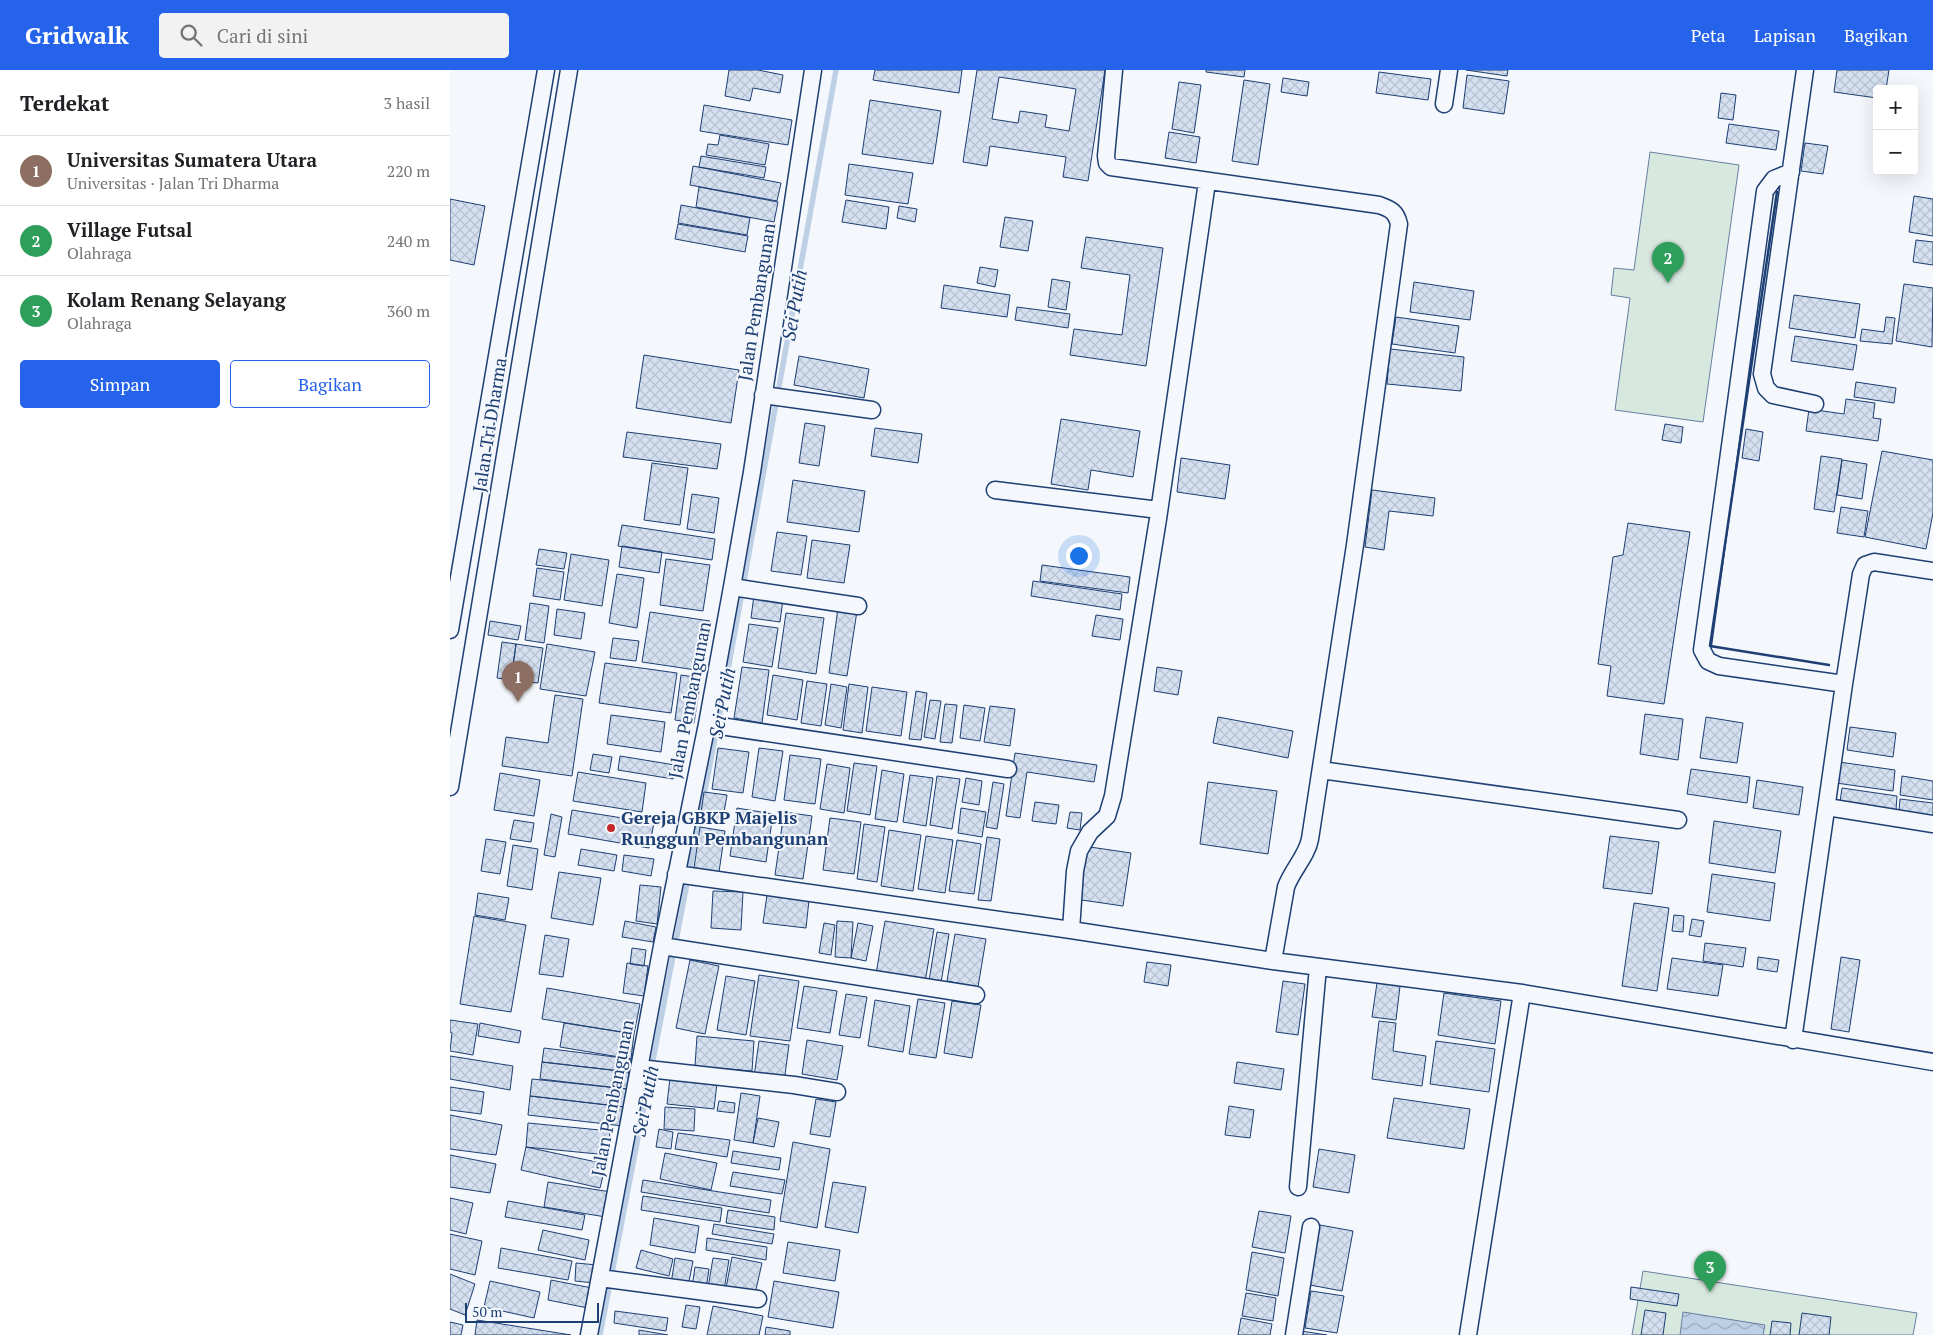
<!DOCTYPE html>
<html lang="id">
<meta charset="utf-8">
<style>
body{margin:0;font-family:"PT Serif",serif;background:#f2f2f2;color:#202124}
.controls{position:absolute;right:15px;top:15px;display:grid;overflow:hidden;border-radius:5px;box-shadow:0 5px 20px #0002}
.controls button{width:45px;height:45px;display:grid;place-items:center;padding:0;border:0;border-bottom:1px solid #e0e0e0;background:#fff;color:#202124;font:25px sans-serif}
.scale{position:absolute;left:15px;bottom:12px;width:134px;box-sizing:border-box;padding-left:5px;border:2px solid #1d3f73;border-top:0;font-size:14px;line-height:18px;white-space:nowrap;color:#1d3f73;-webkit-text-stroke:4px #f4f7fb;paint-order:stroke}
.you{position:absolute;left:628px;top:485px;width:18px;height:18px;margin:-12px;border:4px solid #fff;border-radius:50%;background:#1a73e8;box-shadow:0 0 0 8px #1a73e833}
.badge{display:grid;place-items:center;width:32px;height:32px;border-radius:50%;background:#2563eb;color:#fff;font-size:16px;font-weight:700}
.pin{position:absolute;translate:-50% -41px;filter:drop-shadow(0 1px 2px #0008)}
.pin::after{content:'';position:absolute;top:26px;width:18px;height:15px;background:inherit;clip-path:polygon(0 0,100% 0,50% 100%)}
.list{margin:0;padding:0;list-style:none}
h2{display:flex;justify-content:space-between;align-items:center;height:65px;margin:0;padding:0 20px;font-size:21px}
h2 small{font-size:16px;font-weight:400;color:#757577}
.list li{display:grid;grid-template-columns:32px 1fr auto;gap:15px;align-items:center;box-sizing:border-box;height:70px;padding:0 20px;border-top:1px solid #e0e0e0}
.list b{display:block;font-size:19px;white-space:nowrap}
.list p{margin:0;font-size:16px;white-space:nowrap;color:#757577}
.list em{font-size:16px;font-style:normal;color:#757577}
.actions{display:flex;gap:10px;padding:15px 20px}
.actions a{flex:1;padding:11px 0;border:1px solid #2563eb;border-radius:5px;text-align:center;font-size:18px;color:#2563eb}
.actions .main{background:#2563eb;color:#fff}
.icon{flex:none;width:28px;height:28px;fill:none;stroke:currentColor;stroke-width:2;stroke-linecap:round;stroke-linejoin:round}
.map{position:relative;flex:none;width:1483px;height:1265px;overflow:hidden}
header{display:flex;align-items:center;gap:30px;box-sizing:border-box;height:70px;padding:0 25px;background:#2563eb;color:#fff}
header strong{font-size:24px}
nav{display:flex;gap:28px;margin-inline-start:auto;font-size:18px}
.search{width:350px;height:45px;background:#f2f2f2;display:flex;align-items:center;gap:12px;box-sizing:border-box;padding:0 18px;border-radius:5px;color:#757577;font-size:19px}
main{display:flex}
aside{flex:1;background:#fff}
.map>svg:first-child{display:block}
.green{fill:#d7e8df;stroke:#687fa3}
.water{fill:url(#water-waves);stroke:#687fa3}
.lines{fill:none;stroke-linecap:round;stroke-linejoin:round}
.stream{stroke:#bed0e5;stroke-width:5.5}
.building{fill:url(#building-cross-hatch);stroke:#1d3f73;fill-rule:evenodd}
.street-casing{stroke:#1d3f73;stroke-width:19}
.street{stroke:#f4f7fb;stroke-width:16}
.wall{stroke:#1d3f73;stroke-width:2.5}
.poi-dot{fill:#c62828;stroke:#f4f7fb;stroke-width:2}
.labels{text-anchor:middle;stroke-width:4;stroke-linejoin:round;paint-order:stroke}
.street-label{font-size:18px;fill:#1d3f73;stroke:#f4f7fb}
.poi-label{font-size:18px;font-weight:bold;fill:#1d3f73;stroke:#f4f7fb;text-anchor:start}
.water-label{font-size:19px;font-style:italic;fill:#1d3f73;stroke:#f4f7fb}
</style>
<header>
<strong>Gridwalk</strong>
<div class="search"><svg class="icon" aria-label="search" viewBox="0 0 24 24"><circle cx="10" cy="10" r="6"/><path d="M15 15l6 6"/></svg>Cari di sini</div>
<nav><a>Peta</a><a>Lapisan</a><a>Bagikan</a></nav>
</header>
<main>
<aside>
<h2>Terdekat<small>3 hasil</small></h2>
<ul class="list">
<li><span class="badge" style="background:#8d6e63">1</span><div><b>Universitas Sumatera Utara</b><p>Universitas · Jalan Tri Dharma</p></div><em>220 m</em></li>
<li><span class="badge" style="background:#2e9e5b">2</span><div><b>Village Futsal</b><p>Olahraga</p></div><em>240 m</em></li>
<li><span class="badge" style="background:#2e9e5b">3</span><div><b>Kolam Renang Selayang</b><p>Olahraga</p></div><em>360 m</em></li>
</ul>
<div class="actions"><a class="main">Simpan</a><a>Bagikan</a></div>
</aside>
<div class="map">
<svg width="1483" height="1265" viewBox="0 0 1483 1265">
<defs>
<pattern id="water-waves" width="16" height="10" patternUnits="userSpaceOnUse" patternTransform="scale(1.25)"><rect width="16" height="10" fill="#bed0e5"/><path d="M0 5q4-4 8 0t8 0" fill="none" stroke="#9aaabe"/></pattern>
<pattern id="building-cross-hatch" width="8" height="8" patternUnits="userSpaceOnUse" patternTransform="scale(1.25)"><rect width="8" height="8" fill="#d5e0f0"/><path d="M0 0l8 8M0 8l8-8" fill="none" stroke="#b6c1d1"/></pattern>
</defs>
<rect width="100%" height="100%" fill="#f4f7fb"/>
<!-- green -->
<path class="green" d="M1200,82L1289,95L1253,352L1165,340L1180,228L1161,225L1164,198L1184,200Z
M1193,1201L1467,1243L1463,1265H1182Z"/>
<!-- water -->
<path class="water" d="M1233,1242L1315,1255L1313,1265H1230Z"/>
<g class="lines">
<!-- stream -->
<path class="stream" d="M150,1265L276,611L386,0"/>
</g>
<!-- building -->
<path class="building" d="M279,0H308L333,5L330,23L303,18L300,31L275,26Z
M425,0H512L509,23L423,10Z
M527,0H655L638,111L613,107L616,87L540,76L537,96L513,92ZM549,7L626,19L619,61L595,57L597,45L570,41L568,53L542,49Z
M756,0H795L794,7L756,2Z
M1016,0H1058L1057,6Z
M1387,0H1439L1436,19H1427V28L1384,22Z
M929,2L981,9L978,30L926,23Z
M1017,5L1059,11L1054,44L1013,38Z
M833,8L859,12L857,26L831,22Z
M794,10L820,14L808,95L782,91Z
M729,12L751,15L744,63L722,59Z
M1271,23L1286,25L1283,50L1268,48Z
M420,30L491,41L483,94L412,84Z
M254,35L342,50L338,75L250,61Z
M1279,54L1329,61L1326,80L1276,73Z
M719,62L750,67L746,93L715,88Z
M270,65L319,74L315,95L256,85L258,74L268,75Z
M1355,73L1378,76L1373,104L1351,101Z
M251,86L316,97L314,108L249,97Z
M399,94L463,103L458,134L395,125Z
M243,96L331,113L327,131L240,115Z
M249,117L328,132L324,152L246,137Z
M1464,126L1483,129V166L1459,162Z
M0,129L35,136L24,195L0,190Z
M396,130L439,137L436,159L392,152Z
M231,135L300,148L297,165L228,153Z
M449,136L467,139L465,152L447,148Z
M555,147L583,151L578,181L550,177Z
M228,154L298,166L295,182L225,169Z
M636,167L713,178L696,296L620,285L624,259L672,265L680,205L631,198Z
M1466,170L1483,172V195L1463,192Z
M530,197L548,200L545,217L527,213Z
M602,209L620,212L616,240L598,237Z
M964,212L1024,221L1020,250L960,242Z
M1454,214L1483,218L1482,277L1446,271Z
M494,215L560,225L557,247L491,238Z
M1344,225L1410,234L1405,268L1339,258Z
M567,237L620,244L618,258L565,250Z
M946,247L1009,256L1005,283L942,274Z
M1436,247L1445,248L1442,274L1410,271L1412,259L1434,262Z
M1345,266L1407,275L1403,300L1341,291Z
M940,279L1014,287L1011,321L937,314Z
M194,285L289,300L281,353L186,338Z
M349,286L419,299L414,328L344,315Z
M1406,312L1446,318L1444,333L1404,327Z
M1396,329L1425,333L1423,348L1431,349L1428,371L1356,361L1359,339L1394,344Z
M611,349L690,361L683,407L641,400L638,420L601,414Z
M355,353L375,356L369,396L349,393Z
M1215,354L1233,357L1231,373L1212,370Z
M425,358L472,364L468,393L421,386Z
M1296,359L1313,362L1309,391L1292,388Z
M177,362L271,374L267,399L173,387Z
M1432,381L1483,390V443L1476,479L1415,467Z
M1371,386L1392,389L1384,442L1364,439Z
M731,388L780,395L775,429L727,422Z
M1392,390L1417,394L1412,429L1387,425Z
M202,393L238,398L230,455L194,450Z
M343,410L415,421L409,462L337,452Z
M922,420L985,428L983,446L939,441L934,480L915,477Z
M242,424L269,428L264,463L237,459Z
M1391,437L1418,441L1414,467L1387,463Z
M1178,453L1240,462L1214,634L1157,626L1161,596L1148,594L1163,487L1173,485Z
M172,455L265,469L262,490L168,476Z
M327,462L357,466L351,505L321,501Z
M362,470L400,475L394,513L357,508Z
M172,476L212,482L209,503L169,497Z
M89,479L117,483L114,499L86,495Z
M121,484L159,490L152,536L114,530Z
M216,489L260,495L253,541L210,535Z
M592,495L680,507L678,523L590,511Z
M87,498L114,502L110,530L83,526Z
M167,504L194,508L187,558L159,553Z
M583,511L672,524L670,540L581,526Z
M304,525L333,529L330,552L301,548Z
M80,533L99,536L94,573L75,570Z
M388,538L407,541L397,606L379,603Z
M107,539L135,543L131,569L104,565Z
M200,542L260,551L253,601L192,592Z
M336,543L374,548L366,604L328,598Z
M646,545L673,549L670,570L642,566Z
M40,551L71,556L68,570L38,565Z
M299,554L328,558L322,597L293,592Z
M163,568L189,571L186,591L160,588Z
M52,572L66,574L61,610L47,608Z
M66,574L93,578L88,613L61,610Z
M97,574L145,582L136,626L90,619Z
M155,593L227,603L221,643L149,633Z
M292,597L319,600L312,653L284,648Z
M707,597L732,601L728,625L704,621Z
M231,605L251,608L244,653L225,650Z
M323,605L353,610L347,650L317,645Z
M357,611L377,614L371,656L351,653Z
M381,614L397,617L391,658L375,655Z
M399,614L418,617L412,663L393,660Z
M422,617L457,622L451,666L416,661Z
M466,621L477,623L471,670L459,669Z
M105,625L133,629L122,706L52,696L56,667L98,673Z
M480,630L491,631L485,669L474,667Z
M495,634L507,635L502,673L490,672Z
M514,635L535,638L530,671L510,668Z
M540,636L565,639L560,676L534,672Z
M1195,644L1233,649L1228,690L1190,684Z
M161,645L215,652L211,682L157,674Z
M768,647L843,661L838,688L763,673Z
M1256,647L1293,653L1287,693L1250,688Z
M1400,657L1446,663L1443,687L1397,680Z
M268,678L299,682L293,723L262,719Z
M309,678L333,681L325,731L302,727Z
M565,683L647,695L644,712L577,702L570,748L556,746Z
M143,684L162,687L159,703L140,700Z
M340,685L371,689L365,734L334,730Z
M170,686L225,695L223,709L168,700Z
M1389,692L1445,700L1443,721L1386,713Z
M404,693L427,696L420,745L397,741Z
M377,694L400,698L394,743L370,739Z
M1241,699L1300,707L1297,733L1237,724Z
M432,700L454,704L447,752L425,749Z
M128,702L196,713L192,742L123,731Z
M50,703L90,710L84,746L44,740Z
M460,705L483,708L476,756L453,752Z
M487,706L510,709L502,759L480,755Z
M1452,706L1483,711V730L1450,725Z
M516,708L532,711L529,735L512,732Z
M1307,710L1353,717L1349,745L1303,738Z
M543,712L554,714L547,759L536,757Z
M758,712L827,721L818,784L750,774Z
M1392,718L1447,726L1446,740L1390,732Z
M254,722L277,725L272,753L250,750Z
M1450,729L1483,733V746L1449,741Z
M585,732L609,735L606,754L582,751Z
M287,738L323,744L316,792L280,786Z
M511,738L536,742L532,767L508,763Z
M122,740L204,753L199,778L118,764Z
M334,742L362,746L353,809L325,805Z
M620,742L632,743L630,760L617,758Z
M101,744L112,747L105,787L94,785Z
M380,748L411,752L404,804L373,800Z
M64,750L84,753L81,772L60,769Z
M1264,751L1331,761L1325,803L1259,793Z
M414,754L435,757L427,812L407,809Z
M250,757L275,761L269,802L244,798Z
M439,760L471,765L463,821L431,816Z
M476,766L503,770L495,823L468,819Z
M1160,766L1209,772L1202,824L1153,818Z
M537,767L550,769L541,831L528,830Z
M36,769L56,772L50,804L31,801Z
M507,770L531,774L524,824L499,821Z
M63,775L88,779L82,820L57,816Z
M633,776L681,783L673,836L625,829Z
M131,779L167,785L164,801L128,795Z
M174,785L204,789L201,806L172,801Z
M109,802L151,808L143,855L101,848Z
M1262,804L1325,813L1320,851L1257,842Z
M190,815L211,817L207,854L186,851Z
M263,821L293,822L291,860L261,858Z
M28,823L59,828L55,850L25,845Z
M317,825L359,830L356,858L313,853Z
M1184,833L1219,838L1207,921L1172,916Z
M1224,845L1234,846L1233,862L1222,861Z
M24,846L76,855L61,942L10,934Z
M1242,849L1254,851L1251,867L1239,865Z
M175,851L206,857L203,872L172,867Z
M387,851L403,852L401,888L385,887Z
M435,851L484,859L475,912L426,904Z
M374,853L385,855L381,885L369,883Z
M408,853L423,856L416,891L401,888Z
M487,862L499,864L491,913L479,911Z
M505,864L536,869L528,917L497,911Z
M95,865L119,869L113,907L89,904Z
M1255,873L1296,878L1293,897L1253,891Z
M182,878L196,880L194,896L180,894Z
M1308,887L1329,890L1327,902L1307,899Z
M1391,887L1410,890L1399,962L1381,959Z
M1222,888L1273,895L1268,926L1217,919Z
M240,890L269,896L255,964L226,958Z
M697,892L721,895L718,916L694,912Z
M177,893L198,896L194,926L173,923Z
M309,905L349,911L340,971L300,966Z
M276,906L305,911L296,965L267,960Z
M833,911L855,914L848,965L826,962Z
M927,913L950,916L946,950L922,947Z
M354,916L387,921L380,963L347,958Z
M97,918L190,934L184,964L92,949Z
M994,923L1051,931L1045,974L988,965Z
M396,924L417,927L410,968L389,965Z
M468,929L495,933L486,988L459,984Z
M425,930L460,936L453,982L418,976Z
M502,931L531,935L522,988L494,983Z
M0,950L28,954L23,985L0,981L2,963L0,962Z
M929,951L946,953L943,981L976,986L972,1016L922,1009Z
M30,953L71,961L69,973L28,966Z
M114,953L184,964L181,989L110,977Z
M247,966L304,971L302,1001L245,996Z
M357,970L393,976L387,1010L352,1004Z
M309,971L339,975L334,1012L304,1007Z
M986,971L1045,979L1039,1022L980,1014Z
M94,978L181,989L179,1002L92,992Z
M0,986L63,996L60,1020L0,1009Z
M92,992L179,1002L177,1019L90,1009Z
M787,992L834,999L831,1020L784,1013Z
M220,1008L267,1013L264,1039L217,1034Z
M82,1009L177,1019L175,1037L80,1026Z
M0,1017L34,1022L31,1044L0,1040Z
M291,1023L310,1026L303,1073L284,1070Z
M80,1026L175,1037L173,1056L78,1045Z
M944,1028L1020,1039L1014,1079L937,1068Z
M366,1029L386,1032L380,1067L360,1064Z
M269,1031L285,1033L284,1043L267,1041Z
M779,1036L804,1040L800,1068L775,1065Z
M215,1037L245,1039L244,1061L214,1059Z
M0,1045L52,1055L46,1085L0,1079Z
M308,1048L329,1052L324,1077L303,1073Z
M78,1053L160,1061L158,1085L76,1077Z
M209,1059L223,1062L221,1079L206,1077Z
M228,1063L280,1070L277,1087L225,1079Z
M343,1072L380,1079L367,1158L330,1151Z
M76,1077L156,1094L150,1118L71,1100Z
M869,1079L905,1085L899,1123L863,1117Z
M283,1081L331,1088L329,1100L281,1093Z
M215,1083L267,1093L261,1120L210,1109Z
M0,1085L46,1094L40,1123L0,1117Z
M283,1102L335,1110L332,1124L280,1116Z
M193,1110L321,1130L319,1143L191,1122Z
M98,1112L161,1122L156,1147L94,1137Z
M383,1112L416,1117L408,1163L375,1157Z
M193,1126L272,1138L270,1152L191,1140Z
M0,1128L23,1133L16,1164L0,1160Z
M58,1131L135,1145L132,1160L55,1147Z
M278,1140L325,1147L324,1160L276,1153Z
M809,1141L841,1146L835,1183L802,1177Z
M204,1148L249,1156L245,1183L200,1175Z
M264,1154L324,1164L322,1174L262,1164Z
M870,1155L903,1161L892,1221L860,1215Z
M93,1160L139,1170L135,1190L88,1180Z
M0,1164L32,1171L25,1205L0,1199Z
M257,1168L317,1177L316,1190L256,1180Z
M338,1172L390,1180L385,1211L333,1203Z
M51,1178L122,1191L118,1210L48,1198Z
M191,1180L223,1189L219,1206L186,1198Z
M802,1182L834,1188L828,1226L796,1220Z
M282,1187L312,1193L305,1224L276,1218Z
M225,1188L243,1191L238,1217L221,1214Z
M263,1188L279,1190L274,1220L258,1218Z
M126,1193L147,1195L145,1213L125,1211Z
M245,1197L259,1199L256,1219L242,1217Z
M0,1204L25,1214L15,1245L0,1239Z
M101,1210L142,1218L138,1238L98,1230Z
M40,1211L90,1222L84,1248L34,1237Z
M324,1211L389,1222L383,1258L318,1247Z
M1181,1217L1229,1224L1227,1236L1180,1229Z
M861,1221L894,1226L887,1263L855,1258Z
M796,1223L826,1228L823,1251L792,1246Z
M236,1235L250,1237L246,1259L232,1257Z
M263,1236L313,1246L309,1265H257Z
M1195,1240L1216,1243L1213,1265H1191Z
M165,1241L218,1248L216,1261L164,1253Z
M1352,1243L1381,1247L1379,1265H1349Z
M791,1248L822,1254L820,1265H788Z
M27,1250L121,1265H25Z
M1322,1251L1341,1253L1340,1265H1320Z
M0,1252L13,1255L11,1265H0Z
M316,1257L340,1261V1265H315Z
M189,1260L218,1265H189Z
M851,1261L877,1265H850Z"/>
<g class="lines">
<defs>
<path id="street" d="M664,0L656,86L657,93L661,97L929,135C941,139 946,142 949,154L905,475L860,769C857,786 842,800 836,817L823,891
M1355,0L1312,304L1316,318L1323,325L1365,334
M994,34L999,0
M1341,102L1324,109L1315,121L1252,580L1258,591L1269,596L1394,614
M313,325L422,340
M545,420L709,440
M282,517L408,536
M0,560L96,0
M257,654L558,699
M871,700L1228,750
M0,717L119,0
M1377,737L1483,754
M226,804L621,860L823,891L1072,923L1483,992
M621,860L625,801L629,781L640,762L657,746L663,726L708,449L757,112
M212,876L526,925
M1343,970L1394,614L1411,504L1415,495L1424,492L1483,501
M189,998L344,1015L387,1022
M848,1117L868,897
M150,1208L308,1229
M139,1265L212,876L257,654L282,517L302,402L363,0
M844,1265L861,1157
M1018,1265L1072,923"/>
</defs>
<!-- street casing -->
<use href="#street" class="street-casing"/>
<!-- street -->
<use href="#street" class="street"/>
<!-- wall -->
<path class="wall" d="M1327,122L1260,576L1379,595"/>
</g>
<!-- markers -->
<circle class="poi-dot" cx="161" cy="758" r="5"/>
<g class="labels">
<!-- street labels -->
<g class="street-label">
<text transform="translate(307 232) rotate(-81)" y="6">Jalan Pembangunan</text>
<text transform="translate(40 355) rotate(-81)" y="6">Jalan Tri Dharma</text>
<text transform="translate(240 630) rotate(-79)" y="6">Jalan Pembangunan</text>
<text transform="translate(163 1028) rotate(-79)" y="6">Jalan Pembangunan</text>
</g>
<!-- poi labels -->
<g class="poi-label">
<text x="171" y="754">Gereja GBKP Majelis<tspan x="171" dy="21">Runggun Pembangunan</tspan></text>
</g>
<!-- water labels -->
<g class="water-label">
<text transform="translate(344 235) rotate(-80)" y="7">Sei Putih</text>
<text transform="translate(272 633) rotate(-79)" y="7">Sei Putih</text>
<text transform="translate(195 1031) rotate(-79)" y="7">Sei Putih</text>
</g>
</g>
</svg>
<div class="controls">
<button>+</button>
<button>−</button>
</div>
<div class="scale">50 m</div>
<div class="you"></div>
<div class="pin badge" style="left:68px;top:632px;background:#8d6e63">1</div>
<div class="pin badge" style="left:1218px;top:213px;background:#2e9e5b">2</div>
<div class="pin badge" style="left:1260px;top:1222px;background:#2e9e5b">3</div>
</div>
</main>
